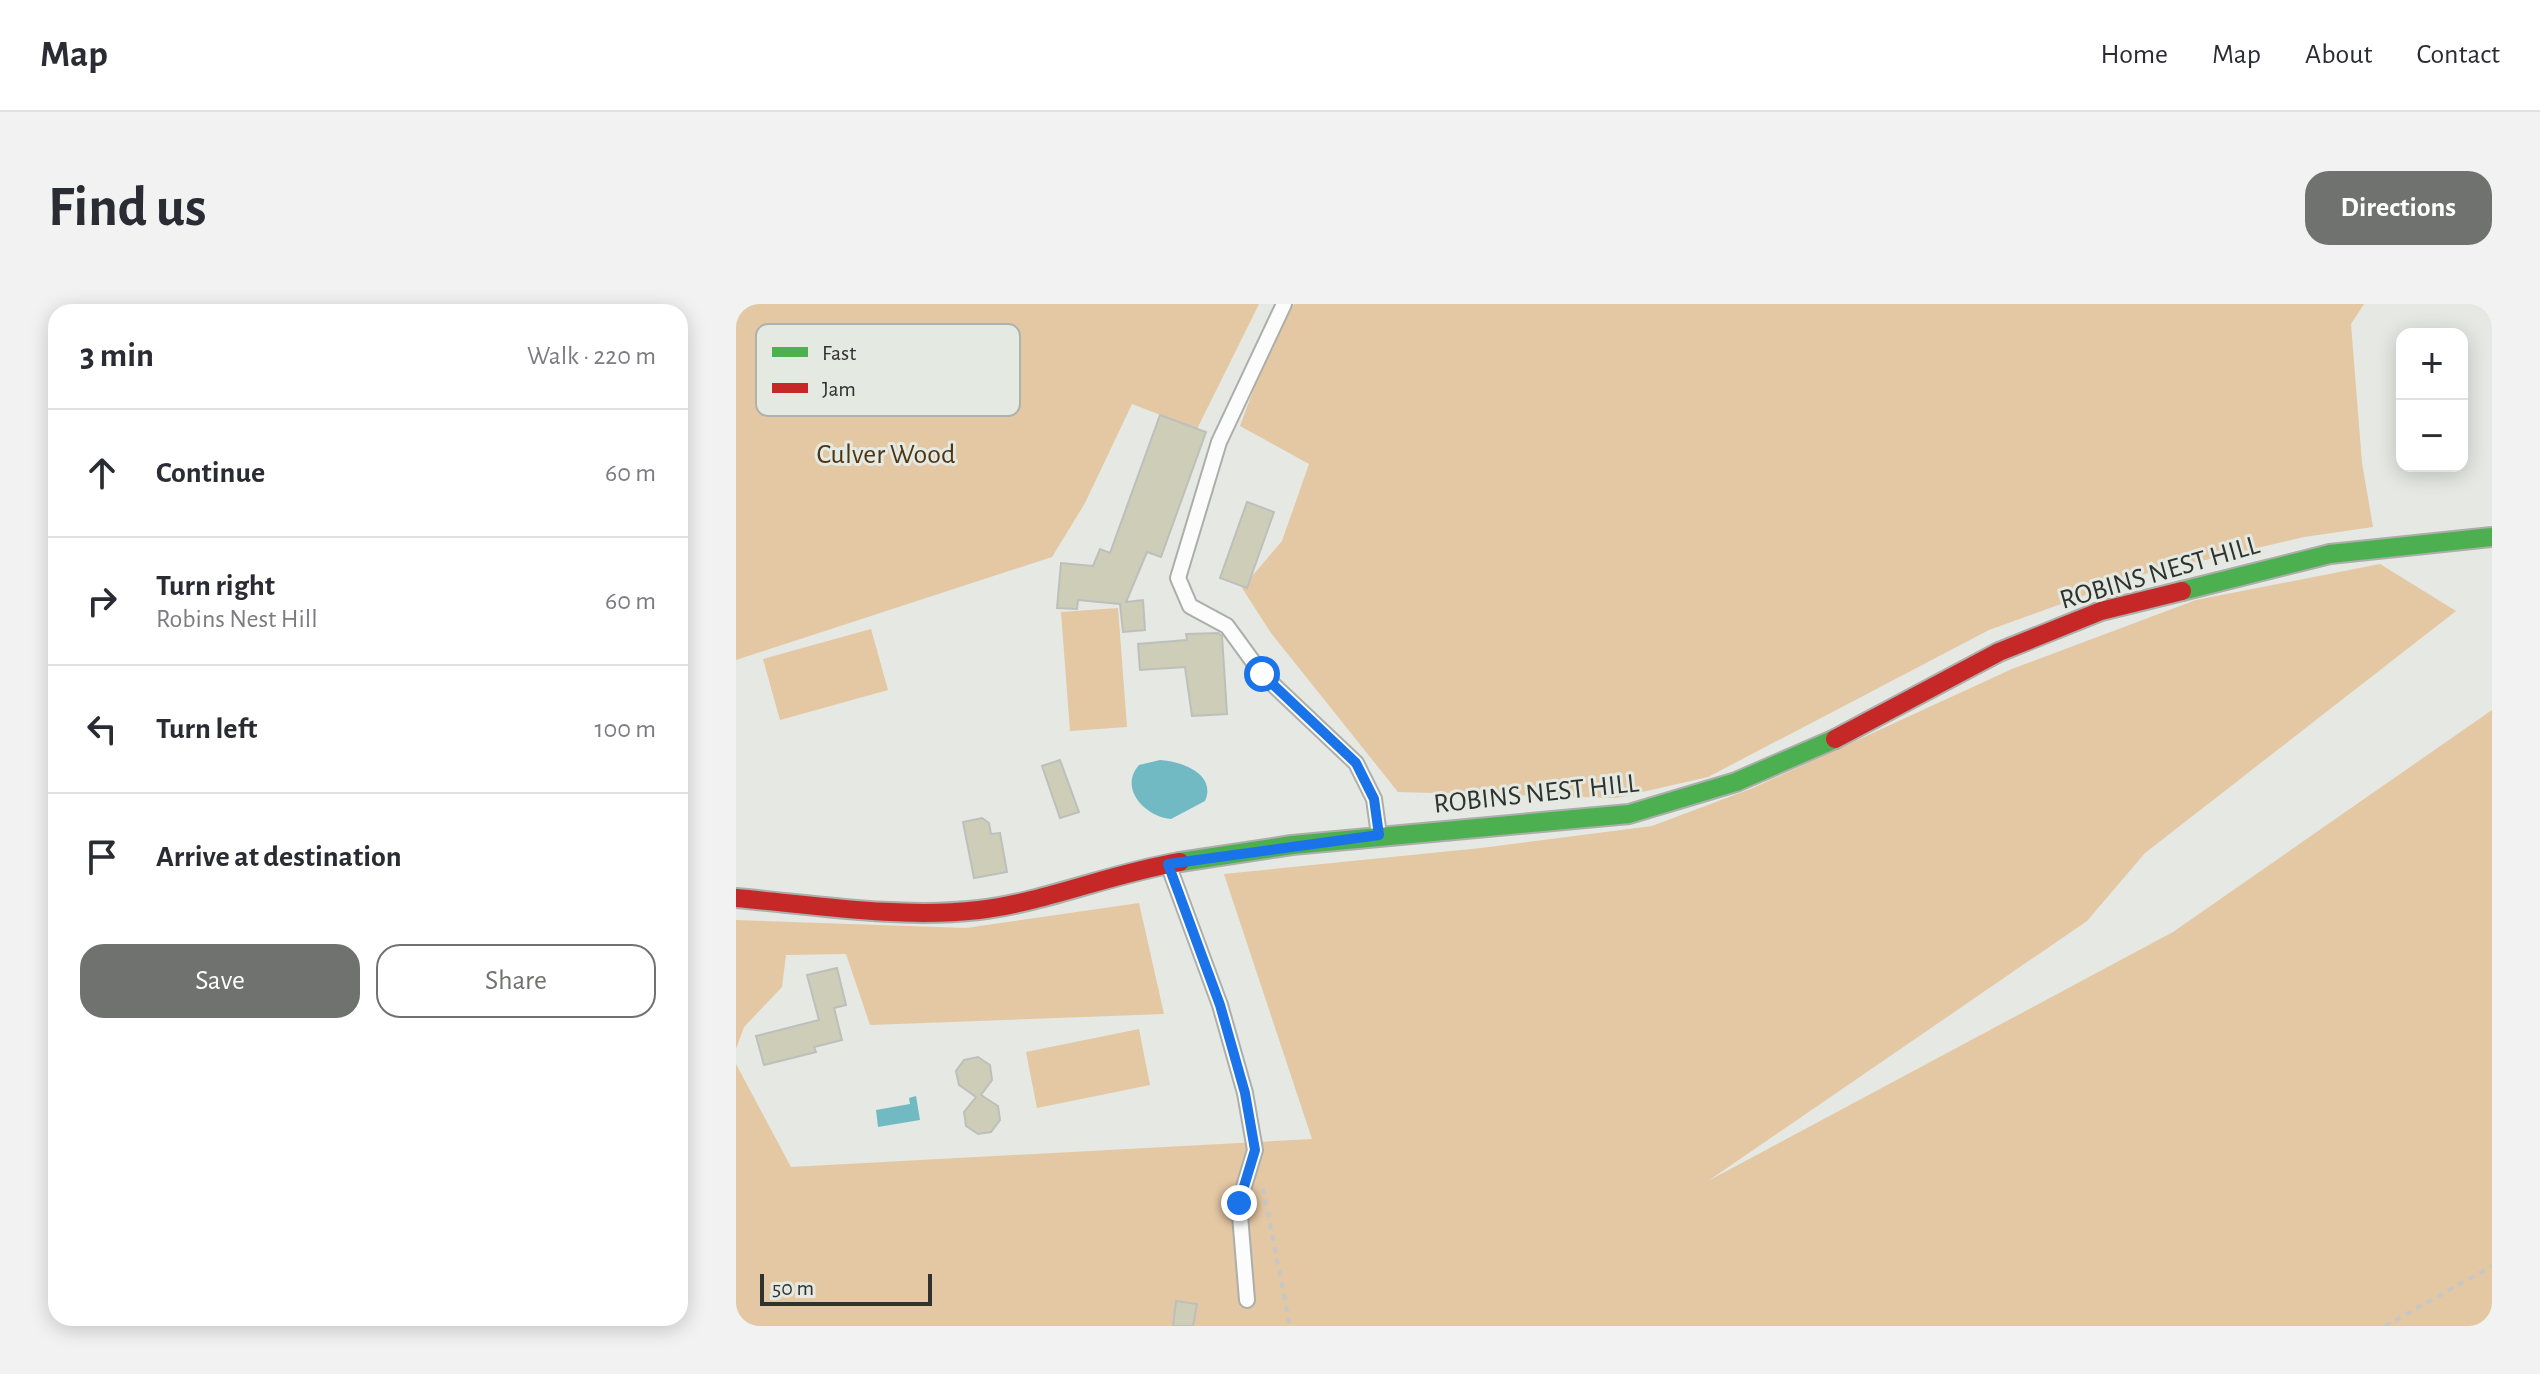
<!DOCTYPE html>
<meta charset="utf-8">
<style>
body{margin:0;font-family:"Alegreya Sans",sans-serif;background:#f2f2f3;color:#2b2b33}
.controls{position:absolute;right:24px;top:24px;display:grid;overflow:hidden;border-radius:16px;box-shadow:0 4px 20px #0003}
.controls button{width:72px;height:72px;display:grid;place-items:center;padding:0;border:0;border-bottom:2px solid #e1e1e2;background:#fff;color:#2b2b33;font:40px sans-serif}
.scale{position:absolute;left:24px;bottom:20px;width:172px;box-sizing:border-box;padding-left:8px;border:4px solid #303230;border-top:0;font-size:22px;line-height:28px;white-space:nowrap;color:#303230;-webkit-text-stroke:6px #e4e9e2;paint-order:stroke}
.stop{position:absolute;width:24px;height:24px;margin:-18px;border:6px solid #1a73e8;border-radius:50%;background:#fff}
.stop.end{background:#1a73e8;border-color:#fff;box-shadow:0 2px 8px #0008}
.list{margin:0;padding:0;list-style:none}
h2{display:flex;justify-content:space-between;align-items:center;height:104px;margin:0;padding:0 32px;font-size:34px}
h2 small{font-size:26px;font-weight:400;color:#7c7c81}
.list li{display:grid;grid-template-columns:52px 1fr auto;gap:24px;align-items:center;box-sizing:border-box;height:128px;padding:0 32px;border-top:2px solid #e1e1e2}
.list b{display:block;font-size:30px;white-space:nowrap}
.list p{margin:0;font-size:26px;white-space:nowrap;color:#7c7c81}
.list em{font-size:26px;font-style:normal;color:#7c7c81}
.actions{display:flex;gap:16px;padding:24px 32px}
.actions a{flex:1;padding:18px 0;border:2px solid #6f726f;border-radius:24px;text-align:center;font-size:28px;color:#6f726f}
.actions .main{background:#6f726f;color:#fff}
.icon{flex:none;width:44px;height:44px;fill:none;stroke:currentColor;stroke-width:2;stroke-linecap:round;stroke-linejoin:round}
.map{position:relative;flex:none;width:1756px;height:1022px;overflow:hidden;border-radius:24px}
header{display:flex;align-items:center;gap:48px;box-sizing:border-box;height:112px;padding:0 40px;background:#fff;border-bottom:2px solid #e1e1e2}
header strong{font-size:38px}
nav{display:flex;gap:44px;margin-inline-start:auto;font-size:28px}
.intro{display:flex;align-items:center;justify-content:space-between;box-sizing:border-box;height:192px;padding:0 48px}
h1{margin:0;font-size:56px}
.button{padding:20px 36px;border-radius:24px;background:#6f726f;color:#fff;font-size:28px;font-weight:700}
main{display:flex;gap:48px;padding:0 48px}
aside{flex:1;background:#fff;border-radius:24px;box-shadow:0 4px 20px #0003}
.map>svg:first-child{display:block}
.green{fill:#e4c7a3}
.water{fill:#72bac3}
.building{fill:#cecdb8;stroke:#bdbfbb;stroke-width:2}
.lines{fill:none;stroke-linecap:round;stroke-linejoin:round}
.lane-casing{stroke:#acaeaa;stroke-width:18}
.fast-casing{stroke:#acaeaa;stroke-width:22}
.jam-casing{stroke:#acaeaa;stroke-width:22}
.path{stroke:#c7c7c6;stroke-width:4;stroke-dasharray:6 6;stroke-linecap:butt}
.lane{stroke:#fbfcfb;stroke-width:14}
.fast{stroke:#4caf50;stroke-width:18}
.jam{stroke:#c62828;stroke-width:18}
.route{stroke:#1a73e8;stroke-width:10}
.labels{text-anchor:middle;stroke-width:6;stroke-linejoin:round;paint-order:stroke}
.park-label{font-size:28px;fill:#4f3414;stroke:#e4e9e2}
.street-label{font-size:28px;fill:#303230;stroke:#e4e9e2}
.key{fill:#e4e9e2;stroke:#aeb2ad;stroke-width:2}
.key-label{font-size:22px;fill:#303230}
</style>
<header>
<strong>Map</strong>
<nav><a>Home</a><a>Map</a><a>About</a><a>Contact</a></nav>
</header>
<div class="intro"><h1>Find us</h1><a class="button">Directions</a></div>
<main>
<aside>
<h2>3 min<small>Walk · 220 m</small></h2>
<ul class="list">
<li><svg class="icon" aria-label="ahead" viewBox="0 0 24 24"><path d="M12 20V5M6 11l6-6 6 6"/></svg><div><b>Continue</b></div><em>60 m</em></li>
<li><svg class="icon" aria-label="right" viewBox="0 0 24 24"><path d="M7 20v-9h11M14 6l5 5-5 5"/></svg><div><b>Turn right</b><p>Robins Nest Hill</p></div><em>60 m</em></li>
<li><svg class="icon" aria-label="left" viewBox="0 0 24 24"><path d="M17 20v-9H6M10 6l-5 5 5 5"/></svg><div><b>Turn left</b></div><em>100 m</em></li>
<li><svg class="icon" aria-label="arrive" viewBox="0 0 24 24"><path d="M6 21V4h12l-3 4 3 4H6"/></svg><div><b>Arrive at destination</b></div></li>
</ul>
<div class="actions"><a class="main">Save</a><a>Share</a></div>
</aside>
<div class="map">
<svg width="1756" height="1022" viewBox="0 0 1756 1022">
<rect width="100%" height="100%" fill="#e5e8e3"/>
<!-- green -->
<path class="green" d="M0,0H523L461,125L396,100L349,199L316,253L0,356Z
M558,0H1628L1615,20L1626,159L1637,223L1568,233L1405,271L1253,326L972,473L880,494L662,488L535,329L506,284L546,237L573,160L504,122L531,49Z
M1644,260L1720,307L1409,549L1351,617L972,877L1437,628L1756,406V1022H0V760L55,863L576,835L488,570L745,544L916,522L1017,484L1276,365L1460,296Z
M382,304L391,423L334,427L325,308Z
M135,325L152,386L44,416L27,355Z
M403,599L428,710L134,721L110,650L50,651L46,683L8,723L0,745V616L230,624Z
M403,725L414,781L301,804L290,748Z"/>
<!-- water -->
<path class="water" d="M424,456C445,457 481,470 469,497L435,515C410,513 382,485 403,461Z
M180,792L184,816L142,823L140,806L174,800L173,794Z"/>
<!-- building -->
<path class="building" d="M424,111L470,128L425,253L411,248L390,298L407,296L409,326L387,328L384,300L342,296L341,305L321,304L325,259L357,262L364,245L374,249Z
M511,198L538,208L511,284L484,274Z
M450,330L482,329L486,332L491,410L456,412L449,363L404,366L402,340L451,336Z
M324,456L343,508L324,514L306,462Z
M246,514L253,519L255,530L264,529L271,568L238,574L227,518Z
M101,664L110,701L98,704L106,736L78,743L80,748L28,761L20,732L83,716L71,671Z
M242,753L254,761L256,776L245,791L262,802L264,816L255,828L242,830L230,822L228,808L240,793L223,781L220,767L228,756Z
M440,997L461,1000L457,1022H437Z"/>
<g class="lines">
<defs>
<path id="lane" d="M548,0L483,138L442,274L454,302L491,322L526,370L620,459L638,495L643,531
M432,560L484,701L509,789L519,846L503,899L511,996"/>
<path id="fast" d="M1446,287L1594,250L1756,233
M444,558L556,541L893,510L1000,478L1099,435"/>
<path id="jam" d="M1099,435L1263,348L1365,307L1446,287
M0,594C79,601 163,615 243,606C310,598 376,569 444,558"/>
</defs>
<!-- lane casing -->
<use href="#lane" class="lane-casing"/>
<!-- fast casing -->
<use href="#fast" class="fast-casing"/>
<!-- jam casing -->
<use href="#jam" class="jam-casing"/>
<!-- path -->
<path class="path" d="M527,884L554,1022
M1649,1022L1756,962"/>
<!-- lane -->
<use href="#lane" class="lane"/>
<!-- fast -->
<use href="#fast" class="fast"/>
<!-- jam -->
<use href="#jam" class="jam"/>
</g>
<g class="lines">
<!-- route -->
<path class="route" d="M503,899L519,846L509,789L484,701L432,560L643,531L638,495L620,459L526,370"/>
</g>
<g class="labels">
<!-- park labels -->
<g class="park-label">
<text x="150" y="159">Culver Wood</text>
</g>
<!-- street labels -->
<g class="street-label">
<text transform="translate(1423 267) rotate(-16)" y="10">ROBINS NEST HILL</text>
<text transform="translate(800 488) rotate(-6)" y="10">ROBINS NEST HILL</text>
</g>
</g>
<!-- legend -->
<rect x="20" y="20" width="264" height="92" rx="12" class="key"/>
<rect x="36" y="43" width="36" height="10" fill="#4caf50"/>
<rect x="36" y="79" width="36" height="10" fill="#c62828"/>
<g class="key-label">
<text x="86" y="56">Fast</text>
<text x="86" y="92">Jam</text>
</g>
</svg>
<div class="controls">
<button>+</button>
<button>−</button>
</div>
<div class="scale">50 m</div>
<div class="stop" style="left:526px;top:370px"></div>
<div class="stop end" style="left:503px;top:899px"></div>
</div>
</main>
